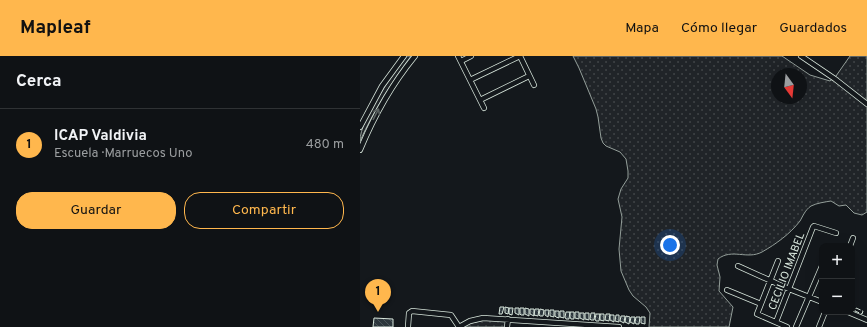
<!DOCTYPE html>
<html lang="es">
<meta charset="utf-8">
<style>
body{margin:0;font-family:Overpass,sans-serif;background:#181b1e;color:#f1f3f6}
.controls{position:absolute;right:12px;bottom:12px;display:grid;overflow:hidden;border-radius:8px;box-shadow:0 4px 16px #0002}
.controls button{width:36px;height:36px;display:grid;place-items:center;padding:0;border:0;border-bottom:1px solid #2f3234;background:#0f1215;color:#f1f3f6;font:20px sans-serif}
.compass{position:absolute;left:411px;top:12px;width:36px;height:36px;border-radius:50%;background:#0f1215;box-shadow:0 4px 16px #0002;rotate:165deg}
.you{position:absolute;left:310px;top:189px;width:14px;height:14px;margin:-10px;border:3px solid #fff;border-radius:50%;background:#1a73e8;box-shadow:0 0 0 6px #1a73e833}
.badge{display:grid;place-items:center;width:26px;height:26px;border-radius:50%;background:#ffb74d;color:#111;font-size:13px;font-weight:700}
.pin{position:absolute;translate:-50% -33px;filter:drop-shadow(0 1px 2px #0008)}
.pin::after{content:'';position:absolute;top:21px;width:14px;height:12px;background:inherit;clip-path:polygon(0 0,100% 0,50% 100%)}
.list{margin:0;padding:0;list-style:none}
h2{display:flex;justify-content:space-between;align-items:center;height:52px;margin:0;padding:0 16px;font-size:17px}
h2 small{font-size:13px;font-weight:400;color:#9b9ea0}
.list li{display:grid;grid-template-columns:26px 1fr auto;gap:12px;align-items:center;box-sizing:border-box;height:72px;padding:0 16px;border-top:1px solid #2f3234}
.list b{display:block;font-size:15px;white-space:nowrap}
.list p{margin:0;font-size:13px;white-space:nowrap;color:#9b9ea0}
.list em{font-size:13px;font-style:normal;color:#9b9ea0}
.actions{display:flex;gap:8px;padding:12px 16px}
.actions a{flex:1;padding:9px 0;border:1px solid #ffb74d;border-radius:16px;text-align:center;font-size:14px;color:#ffb74d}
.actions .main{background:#ffb74d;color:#111}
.map{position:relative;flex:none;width:507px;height:271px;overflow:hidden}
header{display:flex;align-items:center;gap:24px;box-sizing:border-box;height:56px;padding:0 20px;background:#ffb74d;color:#111}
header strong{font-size:19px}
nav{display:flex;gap:22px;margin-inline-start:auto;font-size:14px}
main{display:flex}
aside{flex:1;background:#0f1215}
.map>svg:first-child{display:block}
.grass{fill:#202428;stroke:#939e99}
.park{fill:url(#park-dots);stroke:#939e99;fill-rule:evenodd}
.building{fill:url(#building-back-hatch);stroke:#d8e6dc}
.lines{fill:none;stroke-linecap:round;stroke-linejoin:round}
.minor-casing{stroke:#d8e6dc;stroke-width:6}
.minor{stroke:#14181c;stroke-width:4.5}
.fence{stroke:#d8e6dc;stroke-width:1;stroke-dasharray:5 2;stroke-linecap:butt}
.oneway{stroke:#59605f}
.labels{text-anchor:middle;stroke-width:3;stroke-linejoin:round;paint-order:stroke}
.street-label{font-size:11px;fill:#d8e6dc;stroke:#14181c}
</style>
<header>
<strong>Mapleaf</strong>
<nav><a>Mapa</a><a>Cómo llegar</a><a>Guardados</a></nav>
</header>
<main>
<aside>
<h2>Cerca<small></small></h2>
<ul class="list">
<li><span class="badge">1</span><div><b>ICAP Valdivia</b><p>Escuela · Marruecos Uno</p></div><em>480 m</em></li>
</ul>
<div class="actions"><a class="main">Guardar</a><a>Compartir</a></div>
</aside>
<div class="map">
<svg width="507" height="271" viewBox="0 0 507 271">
<defs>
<pattern id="park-dots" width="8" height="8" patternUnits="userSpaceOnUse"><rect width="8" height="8" fill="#202428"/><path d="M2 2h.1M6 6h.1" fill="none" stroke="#404447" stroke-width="1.8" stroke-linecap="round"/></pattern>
<pattern id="building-back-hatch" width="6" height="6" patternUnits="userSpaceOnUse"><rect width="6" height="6" fill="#2c363c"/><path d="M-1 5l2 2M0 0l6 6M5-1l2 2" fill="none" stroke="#4a5358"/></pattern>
</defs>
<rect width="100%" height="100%" fill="#14181c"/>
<!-- grass -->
<path class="grass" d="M47,0H51C31,27 14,54 0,85C0,63 33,18 47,0Z"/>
<!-- park -->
<path class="park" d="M213,0H422L450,19L470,25L476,20L490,0H507V156L502,159L494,157L486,149L479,150L471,145C465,146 457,147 451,150C445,154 443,160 440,165C430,178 416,188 402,196C387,204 372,192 358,203L357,209L360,221L359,235L373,251L369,271H289L290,257L286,251L273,240L269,234L261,215L259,193L262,161L258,143L261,133L268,122V115L266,103L260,96L246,90L243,87L241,82L238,61L236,53L219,12ZM417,18H441V42H417Z
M124,264L145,265L146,271H103L108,268Z"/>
<!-- building -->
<path class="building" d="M140,251H144L142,258H139Z
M145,251L149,252L148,258L145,257Z
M149,252H153L152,259L149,258Z
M155,252H159V259L155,257Z
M160,252H164V259H161L160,258Z
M165,252L169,253V260L165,258Z
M170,253H174V260L170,258Z
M175,253H179L178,260L174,259Z
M180,253L184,254L183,260H180L179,259Z
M185,254H189L188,261L185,259Z
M190,254H194V261L190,260Z
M195,255H199V262L196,261L195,260Z
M200,255H204V262L200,261Z
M206,256H210L209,263H206L205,261Z
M210,256H214V263H211L210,261Z
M215,256H219V263L215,262Z
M220,257H224V264L220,262Z
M225,257H229V264L225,263Z
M231,257H235L234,264H231L230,263Z
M236,258H240L239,265H236L235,263Z
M240,258H244V265L240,264Z
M246,258H250L249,265L245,264Z
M250,259H254V266L250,264Z
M256,259H259V266L255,265Z
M261,260H265L264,267L260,265Z
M266,260L270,261L269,268L265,266Z
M271,261H275L274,268L270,266Z
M276,261H280L279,268H276L275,266Z
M281,261H285V268L281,267Z
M14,262L33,263V271H13Z"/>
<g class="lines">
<defs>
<path id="minor" d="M98,0L124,52
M160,0L174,29
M441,0L475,23L507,48
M101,5L111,0
M110,24L160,0
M120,44L169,20
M0,71L22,30L44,0
M0,94C14,60 32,28 55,0
M490,190L493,182
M418,205L397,258L427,271
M378,210L429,233L462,246
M367,234L401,248
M488,256L507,264
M416,266L453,171L454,170L476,177
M48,271L49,257L52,255L91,259L99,271
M99,271L110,265L123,262L259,271
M147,271L148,263
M436,271L462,210
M459,271L465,256"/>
</defs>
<!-- minor casing -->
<use href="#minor" class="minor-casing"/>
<!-- minor -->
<use href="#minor" class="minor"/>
<!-- fence -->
<path class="fence" d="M496,252L503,255L502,258L495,255Z"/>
</g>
<!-- one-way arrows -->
<defs><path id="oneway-shaft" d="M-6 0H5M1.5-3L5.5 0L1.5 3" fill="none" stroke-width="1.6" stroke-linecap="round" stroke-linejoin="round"/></defs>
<use class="oneway" href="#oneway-shaft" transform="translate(16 58) rotate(-63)"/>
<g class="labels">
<!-- street labels -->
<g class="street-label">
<text transform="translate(426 215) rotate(-69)" y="4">CECILIO IMABEL</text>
</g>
</g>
</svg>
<div class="controls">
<button>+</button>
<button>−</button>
</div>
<svg class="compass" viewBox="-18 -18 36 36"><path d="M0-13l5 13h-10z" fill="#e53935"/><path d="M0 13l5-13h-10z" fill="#9b9ea0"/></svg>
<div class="you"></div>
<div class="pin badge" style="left:18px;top:256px">1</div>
</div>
</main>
